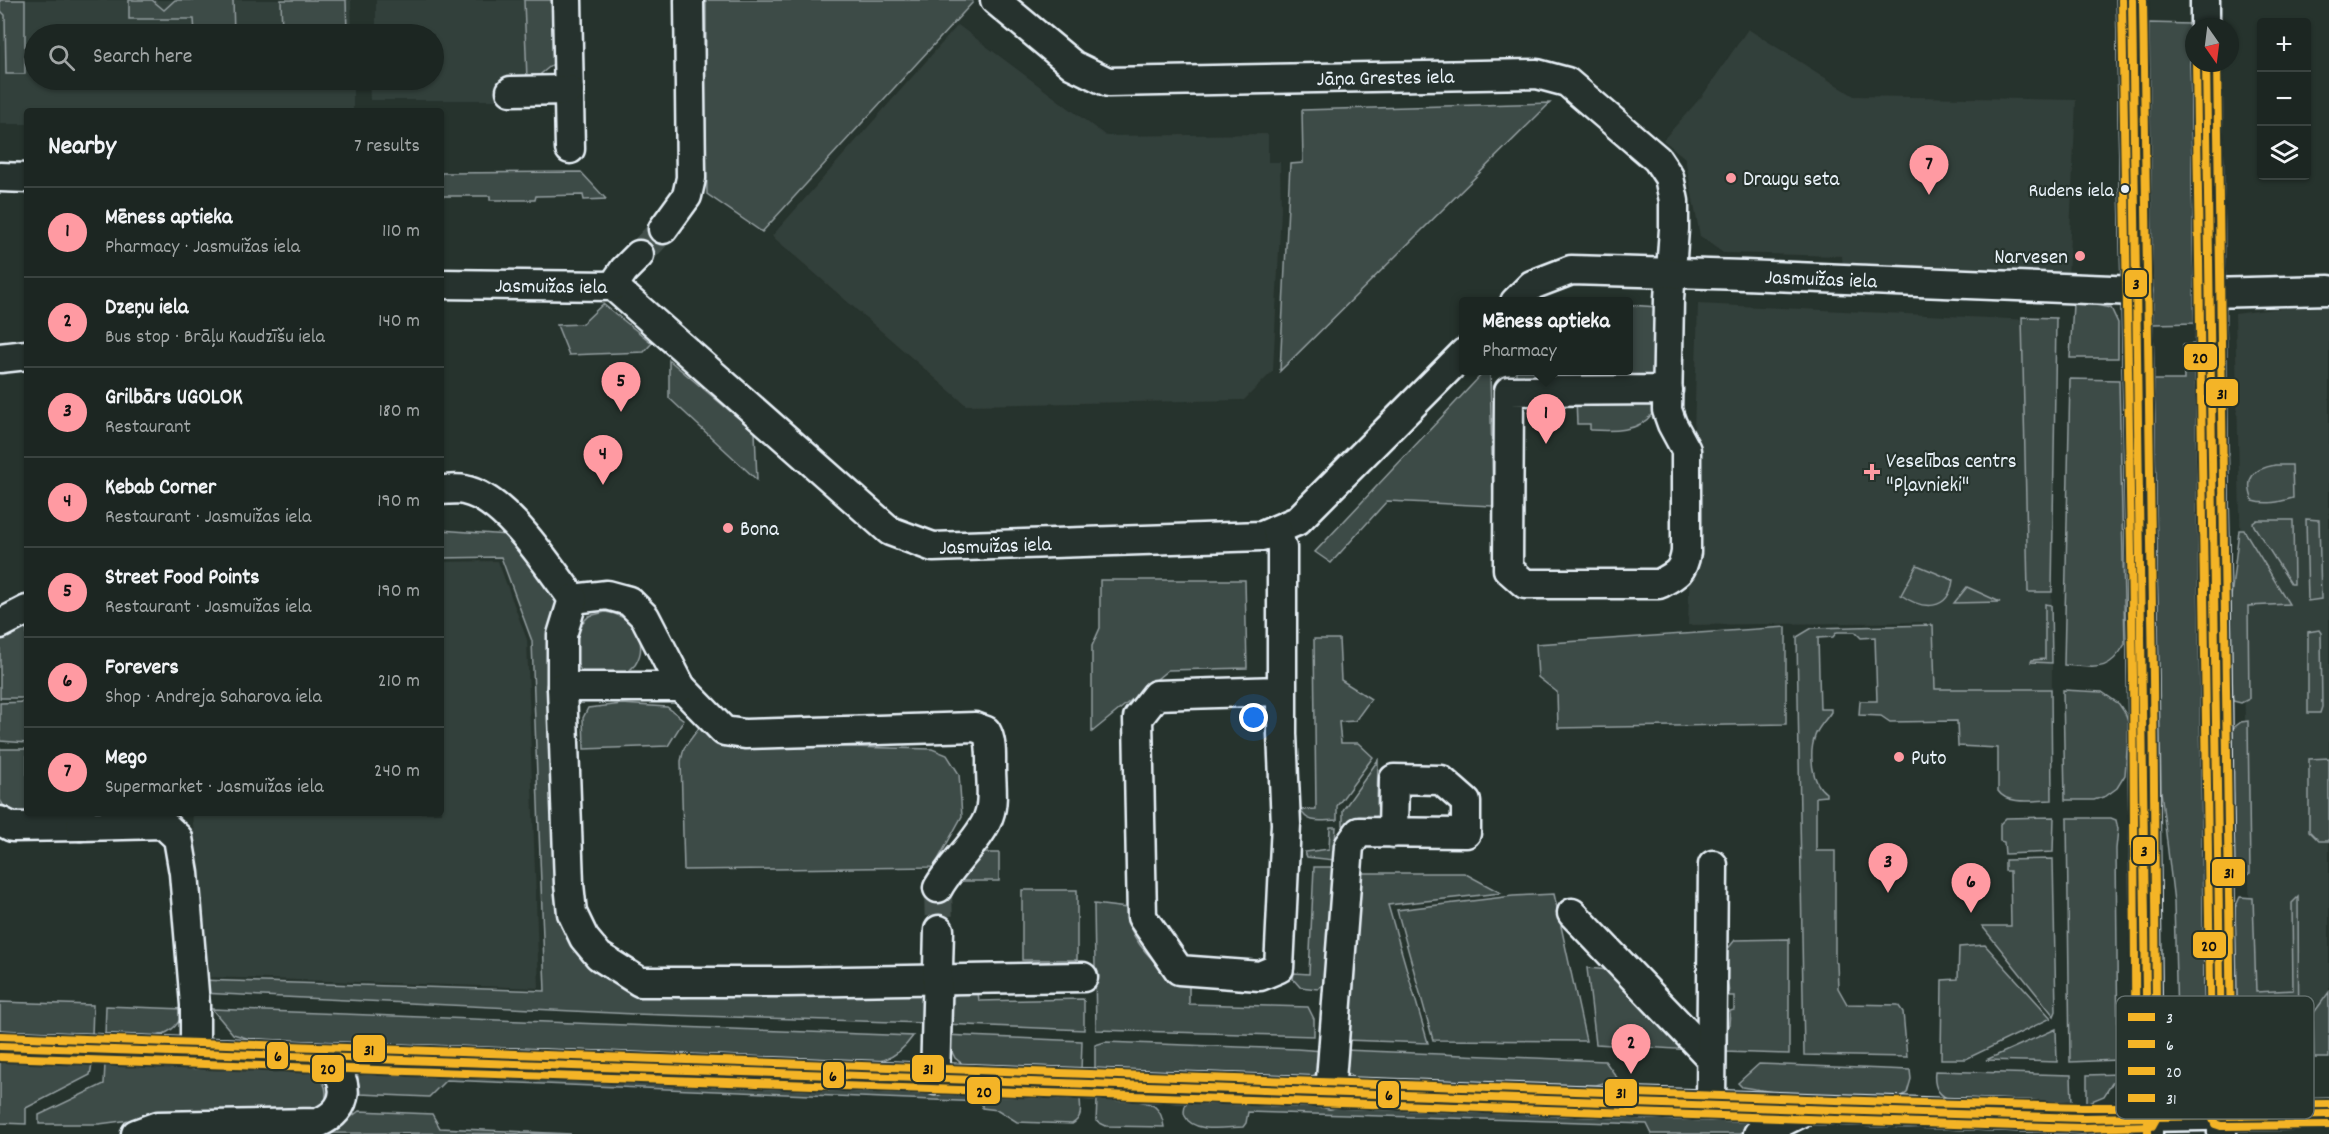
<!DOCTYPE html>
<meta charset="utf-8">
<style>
body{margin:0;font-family:Dekko,sans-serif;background:#252e2a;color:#f1f3f6}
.controls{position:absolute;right:18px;top:18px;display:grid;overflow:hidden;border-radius:6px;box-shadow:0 2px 4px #0004}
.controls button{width:54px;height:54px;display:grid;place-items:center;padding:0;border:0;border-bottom:2px solid #3a4340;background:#1c2622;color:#f1f3f6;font:30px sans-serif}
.compass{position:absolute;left:2185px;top:18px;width:54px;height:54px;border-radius:50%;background:#1c2622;box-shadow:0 2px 4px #0004;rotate:166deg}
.you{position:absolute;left:1254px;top:718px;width:21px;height:21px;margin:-15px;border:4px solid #fff;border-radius:50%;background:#1a73e8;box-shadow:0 0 0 9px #1a73e833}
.badge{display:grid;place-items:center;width:39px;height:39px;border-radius:50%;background:#ff9aa2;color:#111;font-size:20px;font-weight:700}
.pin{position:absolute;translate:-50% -50px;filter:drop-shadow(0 2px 3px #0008)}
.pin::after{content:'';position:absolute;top:32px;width:21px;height:18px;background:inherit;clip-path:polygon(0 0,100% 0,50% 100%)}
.popup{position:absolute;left:1459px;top:297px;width:174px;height:78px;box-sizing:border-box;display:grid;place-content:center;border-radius:6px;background:#1c2622;filter:drop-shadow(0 2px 4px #0005);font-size:20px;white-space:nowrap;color:#a0a5a5}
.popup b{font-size:22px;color:#f1f3f6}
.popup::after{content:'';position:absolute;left:50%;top:100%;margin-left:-12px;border:12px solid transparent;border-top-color:#1c2622}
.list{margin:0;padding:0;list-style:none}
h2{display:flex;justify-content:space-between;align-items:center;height:78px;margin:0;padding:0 24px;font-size:26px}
h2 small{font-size:20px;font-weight:400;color:#a0a5a5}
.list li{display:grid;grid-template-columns:39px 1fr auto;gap:18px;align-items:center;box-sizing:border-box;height:90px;padding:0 24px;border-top:2px solid #3a4340}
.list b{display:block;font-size:22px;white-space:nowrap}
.list p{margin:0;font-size:20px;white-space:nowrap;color:#a0a5a5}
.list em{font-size:20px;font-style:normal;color:#a0a5a5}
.icon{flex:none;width:33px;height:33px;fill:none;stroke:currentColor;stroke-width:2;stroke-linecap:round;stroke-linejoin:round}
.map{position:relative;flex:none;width:2329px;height:1134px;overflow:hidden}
.search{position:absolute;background:#1c2622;box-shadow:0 2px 4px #0004;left:24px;top:24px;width:420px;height:66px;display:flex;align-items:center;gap:15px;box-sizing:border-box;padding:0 21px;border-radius:33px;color:#a0a5a5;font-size:22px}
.panel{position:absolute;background:#1c2622;box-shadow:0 2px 4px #0004;left:24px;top:108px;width:420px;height:708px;border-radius:6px}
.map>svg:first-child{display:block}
.built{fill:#333f3a}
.green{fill:#3e4b47;stroke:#939ea0;stroke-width:1.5}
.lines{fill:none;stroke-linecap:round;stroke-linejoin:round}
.minor-tunnel{stroke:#43504b;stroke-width:28;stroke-dasharray:28 14;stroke-linecap:butt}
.minor-casing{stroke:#e8f1f8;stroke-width:33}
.minor{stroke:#26332d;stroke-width:28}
.bus-1-casing{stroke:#26332d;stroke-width:12}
.bus-2-casing{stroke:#26332d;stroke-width:12}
.bus-3-casing{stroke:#26332d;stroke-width:12}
.bus-4-casing{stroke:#26332d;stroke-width:12}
.bus-1{stroke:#f4b427;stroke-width:8}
.bus-2{stroke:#f4b427;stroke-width:8}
.bus-3{stroke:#f4b427;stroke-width:8}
.bus-4{stroke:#f4b427;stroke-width:8}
.poi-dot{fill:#ff9aa2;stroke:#26332d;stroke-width:2}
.bus-dot{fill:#e8f1f8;stroke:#26332d;stroke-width:2}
.labels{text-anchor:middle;stroke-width:4.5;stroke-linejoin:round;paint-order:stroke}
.bus-label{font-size:20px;fill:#e8f1f8;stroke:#26332d;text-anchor:end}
.street-label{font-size:21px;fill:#e8f1f8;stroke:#26332d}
.poi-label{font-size:21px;fill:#e8f1f8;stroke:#26332d;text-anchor:start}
.key{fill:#26332d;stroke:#606c6a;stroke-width:1.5}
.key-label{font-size:16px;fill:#e8f1f8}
.line-badge{stroke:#26332d;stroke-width:2}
.pale-badge-label{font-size:16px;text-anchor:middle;font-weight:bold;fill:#111}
</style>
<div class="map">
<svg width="2329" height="1134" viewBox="0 0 2329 1134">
<rect width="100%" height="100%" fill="#26332d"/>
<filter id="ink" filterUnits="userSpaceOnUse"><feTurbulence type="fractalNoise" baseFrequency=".0167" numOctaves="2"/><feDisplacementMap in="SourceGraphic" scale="12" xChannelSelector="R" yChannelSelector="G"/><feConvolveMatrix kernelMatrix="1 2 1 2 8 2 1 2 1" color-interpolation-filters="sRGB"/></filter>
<g filter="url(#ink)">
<!-- built -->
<path class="built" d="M0,0H351L352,34H34V80H353V111H27V124H0Z
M376,0H524L527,79L504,100H370L369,80H434V34H376Z
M958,25L1106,136L1268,134V162H1280L1281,210L1273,371L1244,400L966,405L772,236Z
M1748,29L1854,96L2076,100L2068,279L1843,268L1842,256L1723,253L1700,236L1685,158L1663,140L1703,95Z
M1698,304L2051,321L2052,691L1929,695L1928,622L1688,625Z
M2311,304H2329V1006L2252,1004L2235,314Z
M498,561L527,640L539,988L207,977L192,813H441V562Z"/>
<!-- green -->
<path class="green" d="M0,0H25V74H6L5,15L0,10Z
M129,0H152L164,10L175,0H233L234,34H195L194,19H129Z
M281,0H346L347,32H282Z
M524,0H553V64L537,77L527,79Z
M706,0H971L973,2L762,232L707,194L704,46H706Z
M2149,23L2190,24L2195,323L2153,324Z
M1550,103L1280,371L1290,164L1303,163L1302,110Z
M581,172L606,199L584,200L583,195L536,196L535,200H490V196H442L441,201V173Z
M603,304L652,343L644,352L569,355L557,325L582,324Z
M2073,304L2095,305L2111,308L2118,323V358H2070Z
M1629,305L1658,307L1659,369L1651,378L1516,383V371L1628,370Z
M2022,317L2056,318L2052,592H2028Z
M2195,344L2205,1057L2178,1058L2174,902L2161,791L2154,380H2184L2183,345Z
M669,360L755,432L757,480L669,398Z
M1485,371H1490L1493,506L1387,501L1331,563L1315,552Z
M2070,379L2119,380L2125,644C2108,674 2095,667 2064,665Z
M1576,397H1660C1658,402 1656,409 1652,414C1638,433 1611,431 1590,430V424H1577Z
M2275,465H2292L2293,498C2279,502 2267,505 2253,501C2244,478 2253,469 2275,465Z
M2306,519L2319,520L2321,599L2308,601Z
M2257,520H2293L2294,584H2291L2254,526L2253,523Z
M441,530L507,535L558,596L553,654L561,927L583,952L635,993L680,998L767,991L911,987L928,999L925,1023L634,1014L201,993L199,980L545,991L532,641L501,557L441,558Z
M2239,530H2244L2289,604L2248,606L2249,699L2241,703L2233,701L2232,695L2231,597Z
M1917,565L1953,580C1949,612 1922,610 1901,595Z
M1100,580H1245L1247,668L1168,670L1092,732V646L1100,628Z
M1967,587L2000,602L1954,603Z
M2045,604L2051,605L2052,663L2031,662L2032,660L2045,659Z
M605,612C631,614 651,641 635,665C631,669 626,675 621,676C615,678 608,677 602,677C571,678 575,653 575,630L589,616Z
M27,623V698H0V639L2,635Z
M1933,625L1935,689H2051L2052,800C2036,800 2008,806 1998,791V748L1958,746L1957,721L1890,722L1881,716L1859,715L1860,701H1877L1875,637L1861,638L1855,632H1837L1833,637L1818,638L1820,709H1831V712C1826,720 1818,727 1815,736C1809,753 1811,783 1826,793V796L1816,797V851H1835V962L1837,963L1838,988L1847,1004L1898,1005L1903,1012L1907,1057L1804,1055L1797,637L1812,628Z
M1786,627V724L1558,728L1557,692L1538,677L1536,644Z
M2319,630L2321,633L2322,707L2320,713H2308V632Z
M1314,639H1339L1341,680L1371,699L1355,721L1339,722L1341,743H1358L1373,757L1337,806V820C1323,820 1307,825 1301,810L1316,809Z
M2063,690L2102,692L2119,704L2125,713L2129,725L2125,775L2117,788L2106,796L2094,800H2065Z
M27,702V743L0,741V703Z
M622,704L667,707L684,720L668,746L584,749L583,718L588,708Z
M704,721L726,744L932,749L947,755L959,774L962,816L934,867L684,870L681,761L684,748Z
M2248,721L2250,873L2246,877L2238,873L2235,869L2232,729L2241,722Z
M0,749H27V813L17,816L5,808L0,800Z
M2329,758V841H2319L2309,831V759Z
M1378,760L1377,806L1383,808L1377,825H1343V810Z
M2054,817L2053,852L2005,854L2004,842L2000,841V824L2006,818Z
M2067,818H2111L2116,820L2118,829L2116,849L2118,1060L2070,1062Z
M1330,827H1336L1334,860L1307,857L1305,852L1329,849Z
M981,853H999V881H959Z
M2053,859L2056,1011L2054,1016L1982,926H2011L2010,871H2005V860Z
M1314,867H1333L1326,981L1318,989L1300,987L1293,979L1294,973L1309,974Z
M1355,873H1464L1501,893L1388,905L1428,1043L1345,1040Z
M1022,890H1077V960H1022Z
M1554,894L1586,1041L1433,1040L1397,910L1513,896Z
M2240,897L2253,898L2256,992L2293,990L2292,903L2298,897L2299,1057L2239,1058L2235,908Z
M1094,904L1127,908C1128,914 1128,921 1130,927C1139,950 1167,977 1189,986V1004L1308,1007L1314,1019V1036L1096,1030Z
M1789,939V1054L1724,1052V1035L1729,1024L1730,1011L1734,1010V996H1729C1729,982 1723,970 1722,956L1735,940Z
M1985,945L2051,1018L1966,1059H1941L1942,980L1958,979L1959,947Z
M1587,968L1610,970L1691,1050L1596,1044Z
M977,984L979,1001L1083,999L1084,1001V1030L944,1024L950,998Z
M2329,992V1058H2314L2313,1014Z
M0,1002L93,1005L92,1036L0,1032Z
M106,1006L184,1009C175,1046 135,1037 105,1036Z
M212,1009L913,1036C890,1069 869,1062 833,1062L250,1039L233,1034Z
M2056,1029L2057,1062L1986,1060Z
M944,1035L1082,1041L1081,1071L965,1066L955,1058Z
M1105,1042L1296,1049L1324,1051L1323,1066L1310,1079L1095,1072V1045Z
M1345,1050L1605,1061L1618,1079L1596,1085L1358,1082L1347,1072Z
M0,1061L92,1064L90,1075L26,1108V1124L0,1123Z
M105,1064L298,1065C323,1075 334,1088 320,1113L161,1116L99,1124H39V1115L104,1084Z
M1759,1064L1910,1070L1911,1079L1907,1093L1899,1098L1786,1094L1742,1087L1738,1083Z
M357,1069L1080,1099C1081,1111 1082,1118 1072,1124L1017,1122L998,1110L982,1108V1102L446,1080L429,1097L360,1094Z
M1935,1071L2071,1075L2072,1104L1955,1102C1939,1096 1933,1089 1935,1071Z
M2179,1072H2205L2206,1102L2179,1103Z
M2248,1072L2299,1073L2300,1088C2280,1089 2263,1086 2248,1072Z
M2118,1074L2104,1096L2087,1103V1075Z
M1097,1100C1113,1101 1147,1097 1157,1109C1162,1114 1163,1121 1164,1127L1106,1126L1096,1121Z
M1187,1102L1754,1122L1740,1134H1652L1647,1124L1248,1112L1246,1123L1243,1127C1227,1127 1193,1134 1185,1116C1183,1111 1184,1107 1187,1102Z
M359,1111L432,1114L440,1128L571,1134L330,1133Z"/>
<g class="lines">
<!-- minor-tunnel -->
<path class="minor-tunnel" d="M639,255L663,229
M938,888L939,930"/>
<defs>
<g id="minor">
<path d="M567,0L570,149"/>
<path id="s1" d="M995,0L1073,65L1108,82L1537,74L1567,82L1657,159L1669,177L1674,201V229L1669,299L1667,410L1672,424L1686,450V552C1683,572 1676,575 1659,584H1525L1508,569L1509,391L1668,390"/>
<path d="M2132,0L2143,677L2148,1134"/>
<path d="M2205,0V27"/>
<path d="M2206,63L2217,710L2222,1134"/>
<path d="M511,91L569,90"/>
<path d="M0,177L27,178"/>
<path d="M663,229L687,196L691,178L689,0"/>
<path id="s2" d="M441,284L613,286L890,531L933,547L1262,536L1297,521L1464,353"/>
<path d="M613,286L624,270L639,255"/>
<path d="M2211,293L2329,290"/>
<path id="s3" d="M1515,302L1532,285L1571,270L1744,275L2137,291"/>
<path d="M0,358L27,355"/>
<path d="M441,490C448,490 457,488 464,490C506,498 548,566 573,599L607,595L629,601L645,617L681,687L724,731L745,734L975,727L986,731C992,741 991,756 991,768C991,783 994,801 989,815C983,837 950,865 938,888"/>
<path d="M1277,530L1282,548V734L1286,824L1279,968L1260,976L1179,970L1142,917L1138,718L1156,695L1282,691"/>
<path d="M573,599L562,635V687L569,884L572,913L584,938L599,956L640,982H787L1083,977"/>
<path d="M0,624L27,610"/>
<path d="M562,687H681"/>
<path d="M0,821L12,827L81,826V813"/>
<path d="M81,826L163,824L178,838L184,873L195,1005V1053"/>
<path d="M1572,913L1710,1057"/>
<path d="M0,1046L2081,1118L2329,1114"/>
<path d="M935,1080L939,930"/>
<path d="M1330,1093L1349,846L1359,832L1466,833V802L1441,780L1394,779L1393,833"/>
<path d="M1711,1105L1713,865"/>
<path d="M136,1134L158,1126L318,1123C351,1109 351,1079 325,1058"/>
<path d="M1758,1134L1804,1111"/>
</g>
</defs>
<!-- minor casing -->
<use href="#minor" class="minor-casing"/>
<!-- minor -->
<use href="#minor" class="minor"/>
<defs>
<path id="bus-1" d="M2132,0L2148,1134
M2206,63L2222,1116
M2222,1116L2329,1114"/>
<path id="bus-2" d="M0,1046L1922,1113L2081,1118L2222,1116"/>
<path id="bus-3" d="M2196,63L2212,1117L2215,1124L2221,1126L2329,1125
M0,1057L1922,1123L2081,1128L2152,1126L2157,1117L2153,677L2143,0"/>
<path id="bus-4" d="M2217,63L2232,1105L2329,1104
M0,1036L1922,1103L2081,1107H2136L2133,677L2122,0"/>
</defs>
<!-- bus-1 casing -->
<use href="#bus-1" class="bus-1-casing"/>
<!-- bus-2 casing -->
<use href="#bus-2" class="bus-2-casing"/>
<!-- bus-3 casing -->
<use href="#bus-3" class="bus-3-casing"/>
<!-- bus-4 casing -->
<use href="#bus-4" class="bus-4-casing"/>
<!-- bus-1 -->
<use href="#bus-1" class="bus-1"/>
<!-- bus-2 -->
<use href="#bus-2" class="bus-2"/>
<!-- bus-3 -->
<use href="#bus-3" class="bus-3"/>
<!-- bus-4 -->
<use href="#bus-4" class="bus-4"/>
</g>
</g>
<!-- markers -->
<g class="poi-dot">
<circle cx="1731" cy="178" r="6"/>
<circle cx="2080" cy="256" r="6"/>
<path d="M1869 463h6v6h6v6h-6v6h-6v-6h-6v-6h6z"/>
<circle cx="728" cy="528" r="6"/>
<circle cx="1899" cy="757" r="6"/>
</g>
<circle class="bus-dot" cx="2125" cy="189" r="5"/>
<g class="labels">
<!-- bus labels -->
<g class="bus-label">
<text x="2114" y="196">Rudens iela</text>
</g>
<!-- street labels -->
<g class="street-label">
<text dy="7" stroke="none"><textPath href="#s1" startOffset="418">Jāņa Grestes iela</textPath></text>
<text dy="7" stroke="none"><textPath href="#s3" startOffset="316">Jasmuižas iela</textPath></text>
<text dy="7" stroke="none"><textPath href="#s2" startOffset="110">Jasmuižas iela</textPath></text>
<text dy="7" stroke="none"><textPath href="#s2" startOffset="650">Jasmuižas iela</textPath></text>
</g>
<!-- poi labels -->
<g class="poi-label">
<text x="1743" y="185">Draugu seta</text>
<text x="2068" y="263" text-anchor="end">Narvesen</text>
<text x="1886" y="467">Veselības centrs<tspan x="1886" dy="24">"Pļavnieki"</tspan></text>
<text x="740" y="535">Bona</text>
<text x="1911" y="764">Puto</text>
</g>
</g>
<!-- legend -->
<rect x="2116" y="996" width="198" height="123" rx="9" class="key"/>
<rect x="2128" y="1013" width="27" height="8" fill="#f4b427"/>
<rect x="2128" y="1040" width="27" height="8" fill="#f4b427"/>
<rect x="2128" y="1067" width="27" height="8" fill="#f4b427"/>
<rect x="2128" y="1094" width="27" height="8" fill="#f4b427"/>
<g class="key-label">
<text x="2166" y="1023">3</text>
<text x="2166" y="1050">6</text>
<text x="2166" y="1077">20</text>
<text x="2166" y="1104">31</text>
</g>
<g class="line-badge">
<rect x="2124" y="269" width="24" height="29" rx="6" fill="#f4b427"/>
<rect x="2183" y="343" width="35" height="28" rx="6" fill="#f4b427"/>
<rect x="2205" y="378" width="34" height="29" rx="6" fill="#f4b427"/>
<rect x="2132" y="836" width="24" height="29" rx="6" fill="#f4b427"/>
<rect x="2211" y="858" width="35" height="29" rx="6" fill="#f4b427"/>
<rect x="2192" y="931" width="35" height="28" rx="6" fill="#f4b427"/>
<rect x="352" y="1034" width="34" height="29" rx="6" fill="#f4b427"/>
<rect x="266" y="1041" width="23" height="29" rx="6" fill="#f4b427"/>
<rect x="311" y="1054" width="34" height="29" rx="6" fill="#f4b427"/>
<rect x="911" y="1054" width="34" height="29" rx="6" fill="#f4b427"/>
<rect x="822" y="1061" width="23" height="28" rx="6" fill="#f4b427"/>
<rect x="966" y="1076" width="35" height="29" rx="6" fill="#f4b427"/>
<rect x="1604" y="1078" width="34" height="29" rx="6" fill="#f4b427"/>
<rect x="1377" y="1080" width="23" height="29" rx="6" fill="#f4b427"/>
</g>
<g class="pale-badge-label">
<text x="2136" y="289">3</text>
<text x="2200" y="363">20</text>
<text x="2222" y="399">31</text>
<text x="2144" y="856">3</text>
<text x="2229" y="878">31</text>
<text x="2209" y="951">20</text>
<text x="369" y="1055">31</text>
<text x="278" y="1061">6</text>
<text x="328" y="1074">20</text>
<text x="928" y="1074">31</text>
<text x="833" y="1081">6</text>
<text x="984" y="1097">20</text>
<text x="1621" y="1098">31</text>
<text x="1389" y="1100">6</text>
</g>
</svg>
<div class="controls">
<button>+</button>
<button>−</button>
<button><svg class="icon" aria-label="layers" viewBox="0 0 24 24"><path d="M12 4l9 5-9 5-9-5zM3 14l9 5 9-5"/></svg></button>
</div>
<svg class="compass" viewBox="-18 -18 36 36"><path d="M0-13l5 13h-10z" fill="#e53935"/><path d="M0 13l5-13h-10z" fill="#a0a5a5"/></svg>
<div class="you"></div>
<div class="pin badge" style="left:1546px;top:444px">1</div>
<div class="popup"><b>Mēness aptieka</b>Pharmacy</div>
<div class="pin badge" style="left:1631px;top:1074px">2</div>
<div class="pin badge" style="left:1888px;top:893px">3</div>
<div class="pin badge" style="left:603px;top:485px">4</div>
<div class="pin badge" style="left:621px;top:412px">5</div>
<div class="pin badge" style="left:1971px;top:913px">6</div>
<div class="pin badge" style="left:1929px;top:195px">7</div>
<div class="search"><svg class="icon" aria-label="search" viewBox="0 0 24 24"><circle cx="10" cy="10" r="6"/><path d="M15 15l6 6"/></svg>Search here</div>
<section class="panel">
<h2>Nearby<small>7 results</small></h2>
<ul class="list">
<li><span class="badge">1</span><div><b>Mēness aptieka</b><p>Pharmacy · Jasmuižas iela</p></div><em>110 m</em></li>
<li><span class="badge">2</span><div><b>Dzeņu iela</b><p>Bus stop · Brāļu Kaudzīšu iela</p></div><em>140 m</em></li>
<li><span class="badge">3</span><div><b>Grilbārs UGOLOK</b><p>Restaurant</p></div><em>180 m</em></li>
<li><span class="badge">4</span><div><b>Kebab Corner</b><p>Restaurant · Jasmuižas iela</p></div><em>190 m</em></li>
<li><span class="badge">5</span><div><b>Street Food Points</b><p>Restaurant · Jasmuižas iela</p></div><em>190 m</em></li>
<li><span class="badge">6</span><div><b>Forevers</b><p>Shop · Andreja Saharova iela</p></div><em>210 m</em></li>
<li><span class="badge">7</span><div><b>Mego</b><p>Supermarket · Jasmuižas iela</p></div><em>240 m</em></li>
</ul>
</section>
</div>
